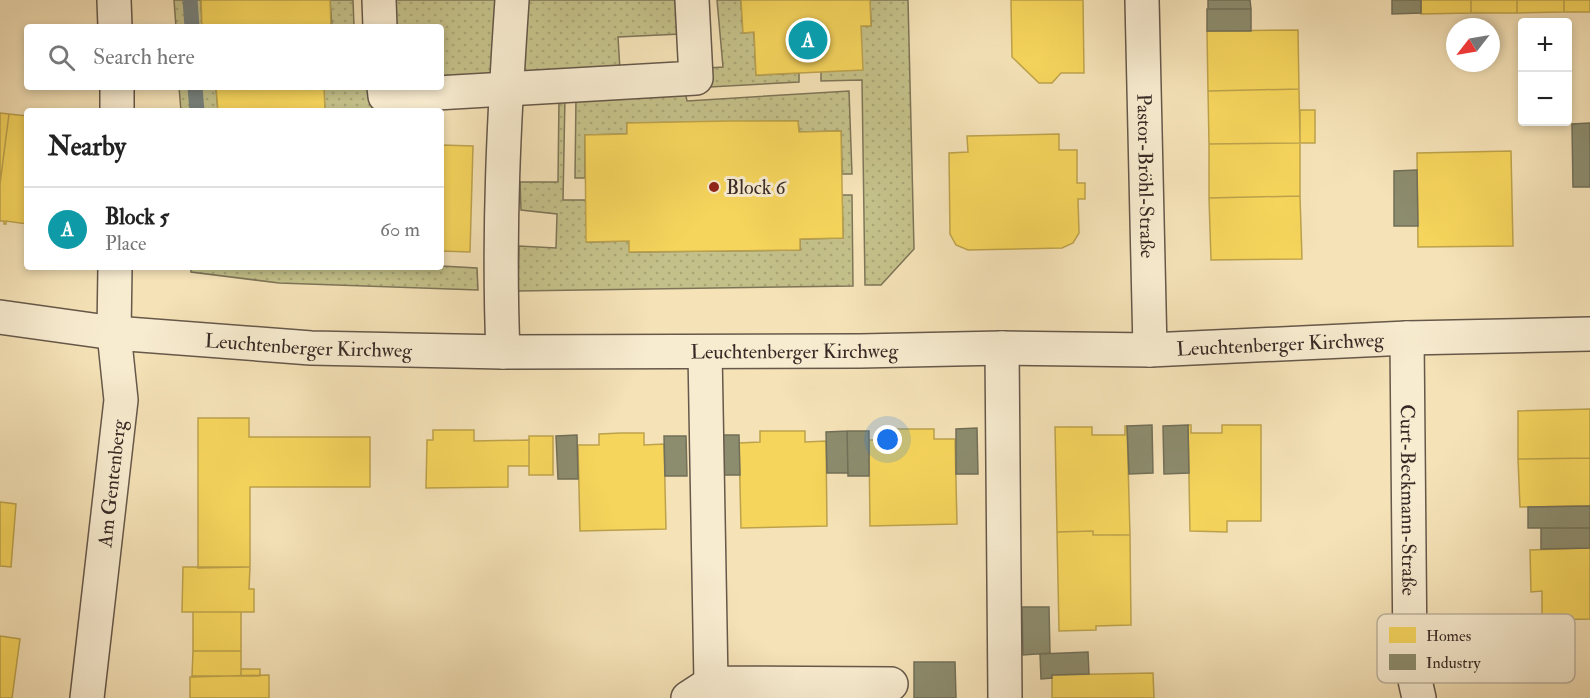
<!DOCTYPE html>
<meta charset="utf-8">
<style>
body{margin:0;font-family:"IM FELL Double Pica",serif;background:#f2f2f2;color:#222}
.controls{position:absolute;right:18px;top:18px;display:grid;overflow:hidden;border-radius:6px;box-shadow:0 3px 9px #0003}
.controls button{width:54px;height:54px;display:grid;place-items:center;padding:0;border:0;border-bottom:2px solid #e0e0e0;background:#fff;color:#222;font:30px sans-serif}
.compass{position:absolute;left:1446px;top:18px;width:54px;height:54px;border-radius:50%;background:#fff;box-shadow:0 3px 9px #0003;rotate:239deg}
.you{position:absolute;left:888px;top:440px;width:21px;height:21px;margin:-15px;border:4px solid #fff;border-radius:50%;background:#1a73e8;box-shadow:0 0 0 9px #1a73e833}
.badge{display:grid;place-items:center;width:39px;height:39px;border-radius:50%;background:#111827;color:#fff;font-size:20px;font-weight:700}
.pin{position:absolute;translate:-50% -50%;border:3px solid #fff;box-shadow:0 2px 6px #0006}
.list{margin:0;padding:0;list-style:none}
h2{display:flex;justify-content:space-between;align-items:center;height:78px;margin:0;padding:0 24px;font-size:26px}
h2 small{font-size:20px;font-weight:400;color:#767676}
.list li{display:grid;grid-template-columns:39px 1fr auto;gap:18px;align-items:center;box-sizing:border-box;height:84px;padding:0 24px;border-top:2px solid #e0e0e0}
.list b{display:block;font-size:22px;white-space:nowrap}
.list p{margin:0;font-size:20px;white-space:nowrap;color:#767676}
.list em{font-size:20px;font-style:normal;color:#767676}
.icon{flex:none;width:33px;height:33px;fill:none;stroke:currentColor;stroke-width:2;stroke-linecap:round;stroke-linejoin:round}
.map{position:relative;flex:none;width:1590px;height:698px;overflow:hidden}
.search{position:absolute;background:#fff;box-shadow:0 3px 9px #0003;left:24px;top:24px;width:420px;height:66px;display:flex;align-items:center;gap:15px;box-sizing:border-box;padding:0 21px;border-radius:6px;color:#767676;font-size:22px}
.panel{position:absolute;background:#fff;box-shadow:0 3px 9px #0003;left:24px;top:108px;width:420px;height:162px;border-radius:6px}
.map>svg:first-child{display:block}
.grass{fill:url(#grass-dots);stroke:#7e7558;stroke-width:1.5}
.homes{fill:#f6d55c;stroke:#bda24c;stroke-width:1.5}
.industry{fill:#8c8c6e;stroke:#726f58;stroke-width:1.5}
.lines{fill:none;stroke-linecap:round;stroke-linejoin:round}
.stream{stroke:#76827e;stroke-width:15}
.minor-casing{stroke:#66584a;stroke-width:36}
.minor{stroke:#f8ecd0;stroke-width:33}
.poi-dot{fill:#8f2418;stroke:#f8ecd0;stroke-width:2}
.labels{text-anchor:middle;stroke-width:6;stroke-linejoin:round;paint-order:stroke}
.street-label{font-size:20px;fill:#372a26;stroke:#f8ecd0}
.poi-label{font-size:20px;fill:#372a26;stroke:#f8ecd0;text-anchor:start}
.key{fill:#f8ecd0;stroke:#beb29d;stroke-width:1.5}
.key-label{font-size:16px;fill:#372a26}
</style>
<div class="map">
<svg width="1590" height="698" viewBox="0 0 1590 698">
<defs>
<pattern id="grass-dots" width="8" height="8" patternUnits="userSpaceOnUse" patternTransform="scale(1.5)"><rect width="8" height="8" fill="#c4c089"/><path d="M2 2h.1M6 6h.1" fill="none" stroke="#a9a576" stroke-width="1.8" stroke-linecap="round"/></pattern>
</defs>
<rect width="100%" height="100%" fill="#f5e2b7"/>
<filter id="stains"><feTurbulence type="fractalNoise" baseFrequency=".00333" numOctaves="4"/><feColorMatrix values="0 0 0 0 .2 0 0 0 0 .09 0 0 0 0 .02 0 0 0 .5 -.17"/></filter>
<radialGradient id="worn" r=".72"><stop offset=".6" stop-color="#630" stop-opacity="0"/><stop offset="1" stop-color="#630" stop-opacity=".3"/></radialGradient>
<!-- grass -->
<path class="grass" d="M174,0H201L202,27H176Z
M330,0H353L354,27H332Z
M393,0H498L492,75L441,78V27H394Z
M522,0H678L680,34L618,37L620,70L517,76Z
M717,0H741L743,33L754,32L756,75L799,73V82L710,87L708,68L723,67Z
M870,0H908L914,249L881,285H865L862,80L821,81V72L861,26H871Z
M179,87H216L218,111H181Z
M323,87H373L374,111H325Z
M685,91L687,101L849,91L852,174H842L841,131L799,132L798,121L627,123V134L585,135V178H575L576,96Z
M559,97H565L563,200H586L587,242L629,241L630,252L800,250V239L843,238L842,195H852L853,286L518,291L519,246L556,248L557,214L521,210L520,182H558Z
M441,266L477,268L478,290L279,283L191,272V267Z"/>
<!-- homes -->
<path class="homes" d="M201,0H330L331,27H202Z
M741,0H870L871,26H861L863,70L756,75L754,32L743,33Z
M1011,0H1083L1084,73H1061L1052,83H1039L1012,57Z
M1421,0H1471V13L1421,14Z
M1471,0H1517V13H1471Z
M1517,0H1564V12L1517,13Z
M1564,0H1590V12H1564Z
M1298,30L1299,89L1208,91L1207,31Z
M216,87H324L325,111H218Z
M1299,89L1300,143L1209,144L1208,91Z
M1300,110H1315V143H1300Z
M0,113L9,114L0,184Z
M9,114L27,116V224L6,221V224H4V221H0V184Z
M728,121H798L799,132L841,131L843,238L800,239V250L629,252V241L586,242L585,135L627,134V123Z
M1059,134V150H1077V183H1085V199H1078L1079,233L1073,243L1062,248L968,250L956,245L950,234L949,153L968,152L967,136Z
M1300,143V196L1209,198V144Z
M441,145L473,146L470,252L441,251Z
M1511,151L1513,246L1418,247L1417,153Z
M1300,196L1302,259L1211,260L1209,198Z
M1590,409V458L1518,459V411Z
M198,418H249V437H370V487H250V567L198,568Z
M1188,425H1191V433H1222V425H1261V521H1227V532L1190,531Z
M1125,426H1127L1130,535H1093V531L1057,532L1055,427H1092V435H1125Z
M890,429H934V439H955L957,524L870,526L869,440H891Z
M433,430H474V441L529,440V466H508V487L426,488L427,440H433Z
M760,431H805V442L826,441L827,526L741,528L739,443L760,442Z
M621,433H644V445L664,444L666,529L580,531L578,445H599V434Z
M529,436H553V475H529Z
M1590,458V506L1520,507L1518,459Z
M0,502L16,504L11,567L0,566Z
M1093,531V535H1130L1131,625L1096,626V630L1059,631L1057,532Z
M1590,548V619L1542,620V591L1531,592L1530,550Z
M183,567H250L249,589H254V612H182Z
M193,612H241V651H193Z
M0,636L20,639L12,698H0Z
M193,651H241V676H192Z
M241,669H260V676H241Z
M1153,673L1154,698H1052V675Z
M269,675V698H190V677Z"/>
<!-- industry -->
<path class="industry" d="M1208,0H1250L1251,9H1208Z
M1392,0H1421V13L1392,14Z
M1207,9H1251V31H1207Z
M1590,123V187H1573L1572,124Z
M1417,170L1418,226H1394V171Z
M1152,425L1153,473L1129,474L1127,426Z
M1188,425L1189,473L1164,474L1163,426Z
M977,428L978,474H956V429Z
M847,431H869V476H848Z
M847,431L848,473H827L826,432Z
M577,435L578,479H558L556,436Z
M718,435H739L740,475H719Z
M664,436H686L687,476H665Z
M1590,506V528H1528V507Z
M1541,528H1590V548L1541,549Z
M1022,607H1049L1050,653L1023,655Z
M1088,652L1089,674L1052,675V678L1041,679L1040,654Z
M914,662H955L956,698H914Z"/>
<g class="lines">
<!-- stream -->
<path class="stream" d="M190,0L192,27
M195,87L197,111"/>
<defs>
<g id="minor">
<path d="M114,0L115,27"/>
<path d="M379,0L380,27"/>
<path id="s1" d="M1142,0L1150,350"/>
<path d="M117,87V111"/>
<path d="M384,87L385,96L696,78L692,0"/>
<path id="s2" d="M0,317L114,333L311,348L503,352L860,351L1002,348L1150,350L1407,338L1590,334"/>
<path id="s3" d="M1407,338L1410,658L1419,698"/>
<path d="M1002,348L1005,698"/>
<path d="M503,352C498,235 504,117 512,0"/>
<path d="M705,352L711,683L891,684"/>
<path id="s4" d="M87,698L121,400L114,333L115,267"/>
<path d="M688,698L711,683"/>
</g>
</defs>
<!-- minor casing -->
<use href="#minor" class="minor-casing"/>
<!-- minor -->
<use href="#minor" class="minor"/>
</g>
<!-- markers -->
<circle class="poi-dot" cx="714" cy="187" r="6"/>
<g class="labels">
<!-- street labels -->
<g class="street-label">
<text dy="7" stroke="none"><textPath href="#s1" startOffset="176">Pastor-Bröhl-Straße</textPath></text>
<text dy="7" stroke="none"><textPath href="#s2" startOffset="1282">Leuchtenberger Kirchweg</textPath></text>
<text dy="7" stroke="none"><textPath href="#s2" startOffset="310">Leuchtenberger Kirchweg</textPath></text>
<text dy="7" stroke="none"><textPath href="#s2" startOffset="796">Leuchtenberger Kirchweg</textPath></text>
<text dy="7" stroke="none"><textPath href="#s4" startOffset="216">Am Gentenberg</textPath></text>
<text dy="7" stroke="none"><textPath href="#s3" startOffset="162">Curt-Beckmann-Straße</textPath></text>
</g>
<!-- poi labels -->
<g class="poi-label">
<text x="726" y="194">Block 6</text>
</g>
</g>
<!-- legend -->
<rect x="1377" y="614" width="198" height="69" rx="9" class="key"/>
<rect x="1389" y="627" width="27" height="16" fill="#f6d55c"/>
<rect x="1389" y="654" width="27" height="16" fill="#8c8c6e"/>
<g class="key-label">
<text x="1426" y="641">Homes</text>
<text x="1426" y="668">Industry</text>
</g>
<rect width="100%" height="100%" filter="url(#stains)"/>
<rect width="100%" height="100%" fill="url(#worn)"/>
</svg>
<div class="controls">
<button>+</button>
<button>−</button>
</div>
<svg class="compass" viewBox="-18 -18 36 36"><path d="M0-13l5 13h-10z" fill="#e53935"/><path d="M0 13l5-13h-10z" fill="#767676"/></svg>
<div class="you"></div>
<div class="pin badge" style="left:808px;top:40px;background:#0f9aa8">A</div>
<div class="search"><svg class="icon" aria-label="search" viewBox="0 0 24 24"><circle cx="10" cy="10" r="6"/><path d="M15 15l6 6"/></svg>Search here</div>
<section class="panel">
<h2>Nearby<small></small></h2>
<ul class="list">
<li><span class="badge" style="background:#0f9aa8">A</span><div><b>Block 5</b><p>Place</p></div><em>60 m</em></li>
</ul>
</section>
</div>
